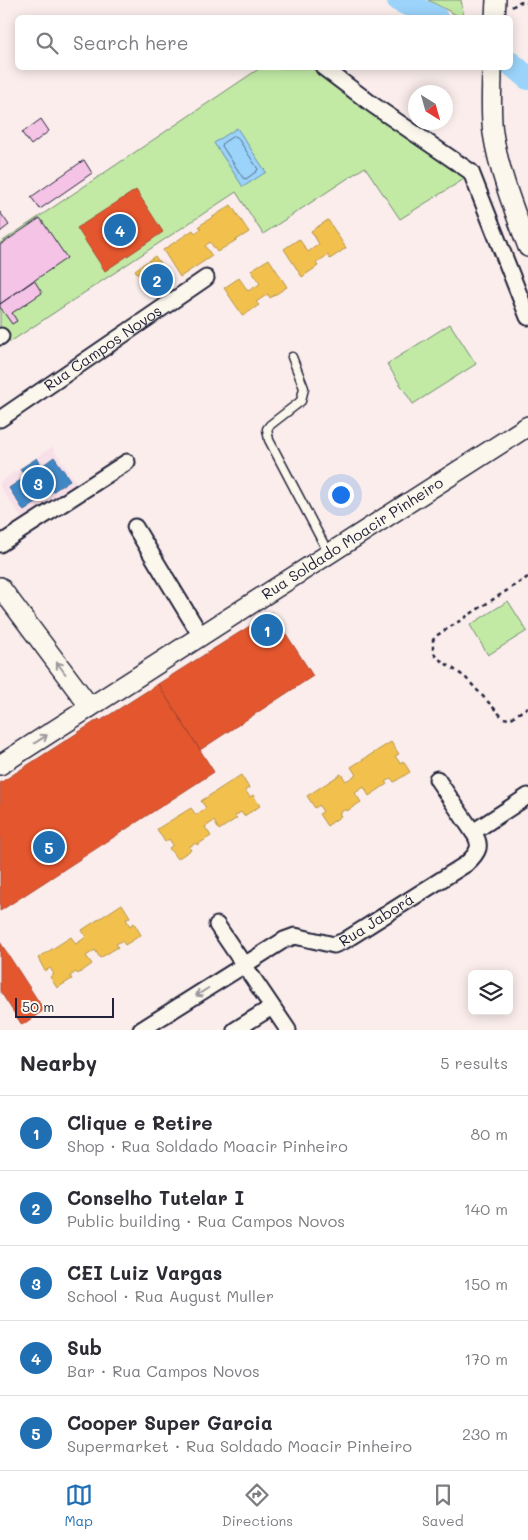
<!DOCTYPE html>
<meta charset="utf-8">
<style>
body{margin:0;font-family:Mali,sans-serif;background:#f2f2f3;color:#2b2b33}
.controls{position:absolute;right:15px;bottom:15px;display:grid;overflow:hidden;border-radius:8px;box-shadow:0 2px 12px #0003}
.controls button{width:45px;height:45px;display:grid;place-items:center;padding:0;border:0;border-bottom:1px solid #e1e1e2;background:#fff;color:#2b2b33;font:25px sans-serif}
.compass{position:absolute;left:408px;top:85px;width:45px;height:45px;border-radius:50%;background:#fff;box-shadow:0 2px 12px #0003;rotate:143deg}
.scale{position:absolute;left:15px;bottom:12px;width:99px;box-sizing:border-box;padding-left:5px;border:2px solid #22223b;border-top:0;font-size:14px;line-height:18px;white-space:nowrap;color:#22223b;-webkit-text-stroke:4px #fbf7ec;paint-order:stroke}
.you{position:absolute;left:340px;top:494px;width:18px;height:18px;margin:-12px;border:4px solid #fff;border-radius:50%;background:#1a73e8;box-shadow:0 0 0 8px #1a73e833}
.badge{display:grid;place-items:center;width:32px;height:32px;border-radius:50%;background:#1f6fb2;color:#fff;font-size:16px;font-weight:700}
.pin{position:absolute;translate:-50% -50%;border:2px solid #fff;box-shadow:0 1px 5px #0006}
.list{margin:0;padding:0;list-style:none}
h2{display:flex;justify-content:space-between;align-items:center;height:65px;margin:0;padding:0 20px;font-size:21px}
h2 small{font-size:16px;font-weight:400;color:#7c7c81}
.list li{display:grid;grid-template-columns:32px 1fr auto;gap:15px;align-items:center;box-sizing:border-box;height:75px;padding:0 20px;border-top:1px solid #e1e1e2}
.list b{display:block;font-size:19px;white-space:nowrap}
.list p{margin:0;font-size:16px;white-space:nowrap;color:#7c7c81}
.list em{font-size:16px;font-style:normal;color:#7c7c81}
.icon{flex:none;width:28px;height:28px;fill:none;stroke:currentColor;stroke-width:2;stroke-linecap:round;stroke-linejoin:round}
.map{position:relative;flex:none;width:528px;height:1030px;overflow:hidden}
.search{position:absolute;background:#fff;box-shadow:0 2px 12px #0003;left:15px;right:15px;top:15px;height:55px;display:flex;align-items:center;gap:12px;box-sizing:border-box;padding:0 18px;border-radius:8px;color:#7c7c81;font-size:19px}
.sheet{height:440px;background:#fff}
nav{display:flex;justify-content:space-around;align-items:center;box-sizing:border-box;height:70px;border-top:1px solid #e1e1e2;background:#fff;font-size:14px;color:#7c7c81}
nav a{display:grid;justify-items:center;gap:2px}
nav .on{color:#1f6fb2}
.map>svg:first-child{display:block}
.built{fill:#f8e0e9}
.green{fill:#c2eaa5;stroke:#728670}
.water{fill:#9bd3fa;stroke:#6b8cae}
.homes{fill:#f2c14e;stroke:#b49148}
.shops{fill:#e4572e;stroke:#aa4732}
.schools{fill:#3f88c5;stroke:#36699c}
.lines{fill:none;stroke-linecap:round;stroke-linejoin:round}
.shore{stroke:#526987;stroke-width:1}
.river{stroke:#9bd3fa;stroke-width:24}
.building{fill:#f4c3e5;stroke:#22223b}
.service-casing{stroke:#22223b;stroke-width:11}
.minor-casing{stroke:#22223b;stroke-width:19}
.tertiary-casing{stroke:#22223b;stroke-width:22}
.path{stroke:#22223b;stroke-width:2.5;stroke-dasharray:4 4;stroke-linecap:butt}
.service{stroke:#fbf7ec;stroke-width:8}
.minor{stroke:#fbf7ec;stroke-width:15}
.tertiary{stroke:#fbf7ec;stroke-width:19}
.oneway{stroke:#99979c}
.labels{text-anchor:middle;stroke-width:5;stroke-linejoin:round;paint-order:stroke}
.street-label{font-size:15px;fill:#22223b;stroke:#fbf7ec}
</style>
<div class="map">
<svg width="528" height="1030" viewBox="0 0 528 1030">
<rect width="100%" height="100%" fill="#faedeb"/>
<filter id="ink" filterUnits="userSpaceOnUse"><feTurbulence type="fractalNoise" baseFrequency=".02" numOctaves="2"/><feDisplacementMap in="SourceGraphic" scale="10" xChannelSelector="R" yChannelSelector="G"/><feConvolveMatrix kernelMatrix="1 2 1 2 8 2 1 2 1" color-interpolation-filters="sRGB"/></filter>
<g filter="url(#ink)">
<!-- built -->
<path class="built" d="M52,447L77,484L23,520L0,487V482Z"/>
<!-- green -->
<path class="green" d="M428,0H461L464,17H460Z
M260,68H311L469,176L400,219L365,167L263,234L236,192L10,342L0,327V243Z
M450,324L476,364L413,404L387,364Z
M508,601L527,631L488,655L470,625Z"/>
<!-- water -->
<path class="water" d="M237,128L266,172L243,187L214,143Z"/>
<!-- homes -->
<path class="homes" d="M231,205L249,232L217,252L210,242L205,246L212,256L180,277L163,250L193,230L195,233L201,229L199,226Z
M328,220L346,248L330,259L328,255L316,263L318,266L302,277L284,249L299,239L308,252L319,244L311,231Z
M155,256L172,281L151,294L135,270Z
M269,259L287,287L270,298L268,294L256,302L259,305L243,316L224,288L239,278L248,291L260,284L251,270Z
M391,742L399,754L395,756L400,763L403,761L410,772L394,782L391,778L385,782L387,784L369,796L364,787L355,793L361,802L347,811L346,809L339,813L341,816L327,826L319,814L323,812L319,805L315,808L307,796L341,774L346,781L356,775L351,767Z
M241,775L249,788L245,790L250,797L253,795L260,806L244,816L241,812L235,816L237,818L219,830L214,821L205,827L211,836L197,845L196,843L189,847L191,850L177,859L169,848L173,845L169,839L165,842L157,829L191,808L196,815L206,808L201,801Z
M122,904L130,917L126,919L130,926L134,923L141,935L125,945L122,941L116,944L118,947L100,958L95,950L86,956L92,964L78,974L76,972L70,976L72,979L57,988L50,977L54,974L50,968L45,971L38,958L71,937L76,944L86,937L82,930Z"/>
<!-- shops -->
<path class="shops" d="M136,190L163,232L105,271L77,228Z
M272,612L313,676L200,750L158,684Z
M158,684L214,772L0,911V783L99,719L100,721Z
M0,942L44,1010L22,1025L0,991Z"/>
<!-- schools -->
<path class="schools" d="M54,457L70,480L24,511L9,488L25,477L20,469L37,458L42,466Z"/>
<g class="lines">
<!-- shore -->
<path class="shore" d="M234,136L237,137L258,169L257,171L246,179L243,178L222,146L223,143Z"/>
<!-- river -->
<path class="river" d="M399,0L436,18
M510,63L528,78"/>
</g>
<!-- building -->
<path class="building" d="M41,119L49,131L31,145L22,133Z
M84,160L92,173L40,209L31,197Z
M0,212L9,225L0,232Z
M40,218L67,258L0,304V245Z
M34,280L42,293L12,313L17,321L12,324L0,307V304Z"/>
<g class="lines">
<defs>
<path id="service" d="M292,357L304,388L301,401L270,425L267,429L269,440L329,554"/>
<g id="minor">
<path d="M324,68L373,105L471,172L528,317"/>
<path d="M0,337L1,336"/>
<path id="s1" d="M0,419L206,278"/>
<path d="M135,527L201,636"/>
<path d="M0,544L127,462"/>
<path d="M437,779L473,832"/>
<path d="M217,925L288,1030"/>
<path id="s2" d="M141,1030L284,940L295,936L334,945L344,941L466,864C478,853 483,846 473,832L528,796"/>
<path d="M235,1030L272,1007"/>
</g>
<g id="tertiary">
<path d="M495,18L496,0"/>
<path d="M492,68C492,89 490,111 493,133C499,172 514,210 528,247"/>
<path d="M0,587L90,707"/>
<path id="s3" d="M0,765L528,426"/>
</g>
</defs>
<!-- service casing -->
<use href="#service" class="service-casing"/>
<!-- minor casing -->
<use href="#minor" class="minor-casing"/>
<!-- tertiary casing -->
<use href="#tertiary" class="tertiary-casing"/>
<!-- path -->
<path class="path" d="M512,7L519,2L528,3
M528,577L436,636L433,640V651L436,657L465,677L503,718L510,719L528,707"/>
<!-- service -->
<use href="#service" class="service"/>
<!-- minor -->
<use href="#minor" class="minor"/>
<!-- tertiary -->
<use href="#tertiary" class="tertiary"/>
</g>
<!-- one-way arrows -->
<defs><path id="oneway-shaft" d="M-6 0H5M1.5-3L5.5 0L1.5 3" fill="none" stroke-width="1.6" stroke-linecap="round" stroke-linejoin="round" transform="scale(1.25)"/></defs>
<g class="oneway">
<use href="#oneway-shaft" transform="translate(61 668) rotate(-127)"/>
<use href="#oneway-shaft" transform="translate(41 739) rotate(-33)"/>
<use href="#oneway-shaft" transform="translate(202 992) rotate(148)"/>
</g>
</g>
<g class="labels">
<!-- street labels -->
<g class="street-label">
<text dy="5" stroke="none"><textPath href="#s1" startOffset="125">Rua Campos Novos</textPath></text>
<text dy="5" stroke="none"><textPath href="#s3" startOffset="419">Rua Soldado Moacir Pinheiro</textPath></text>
<text dy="5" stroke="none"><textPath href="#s2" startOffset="270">Rua Jaborá</textPath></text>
</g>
</g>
</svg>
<div class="controls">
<button><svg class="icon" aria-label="layers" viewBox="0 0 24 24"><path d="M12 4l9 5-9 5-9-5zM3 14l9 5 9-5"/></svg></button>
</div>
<svg class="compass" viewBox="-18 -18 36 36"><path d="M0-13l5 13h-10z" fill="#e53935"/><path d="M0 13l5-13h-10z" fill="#7c7c81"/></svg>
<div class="scale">50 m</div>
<div class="you"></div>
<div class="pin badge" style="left:267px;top:630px">1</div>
<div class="pin badge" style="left:157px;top:280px">2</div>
<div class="pin badge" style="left:38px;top:483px">3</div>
<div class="pin badge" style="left:120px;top:230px">4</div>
<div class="pin badge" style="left:49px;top:847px">5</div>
<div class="search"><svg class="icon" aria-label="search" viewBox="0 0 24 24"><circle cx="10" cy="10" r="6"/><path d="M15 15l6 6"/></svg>Search here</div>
</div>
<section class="sheet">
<h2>Nearby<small>5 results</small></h2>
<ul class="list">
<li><span class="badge">1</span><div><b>Clique e Retire</b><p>Shop · Rua Soldado Moacir Pinheiro</p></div><em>80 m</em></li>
<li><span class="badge">2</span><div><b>Conselho Tutelar I</b><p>Public building · Rua Campos Novos</p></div><em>140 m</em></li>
<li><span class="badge">3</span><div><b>CEI Luiz Vargas</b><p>School · Rua August Muller</p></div><em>150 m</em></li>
<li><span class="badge">4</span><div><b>Sub</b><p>Bar · Rua Campos Novos</p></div><em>170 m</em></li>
<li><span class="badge">5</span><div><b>Cooper Super Garcia</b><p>Supermarket · Rua Soldado Moacir Pinheiro</p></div><em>230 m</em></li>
</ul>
</section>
<nav>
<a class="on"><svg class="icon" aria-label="map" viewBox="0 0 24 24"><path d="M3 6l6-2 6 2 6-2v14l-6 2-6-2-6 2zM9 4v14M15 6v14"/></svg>Map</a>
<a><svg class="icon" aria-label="directions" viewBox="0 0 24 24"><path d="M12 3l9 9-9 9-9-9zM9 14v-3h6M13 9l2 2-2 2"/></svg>Directions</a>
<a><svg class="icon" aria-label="saved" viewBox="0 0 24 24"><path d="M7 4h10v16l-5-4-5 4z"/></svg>Saved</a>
</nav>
